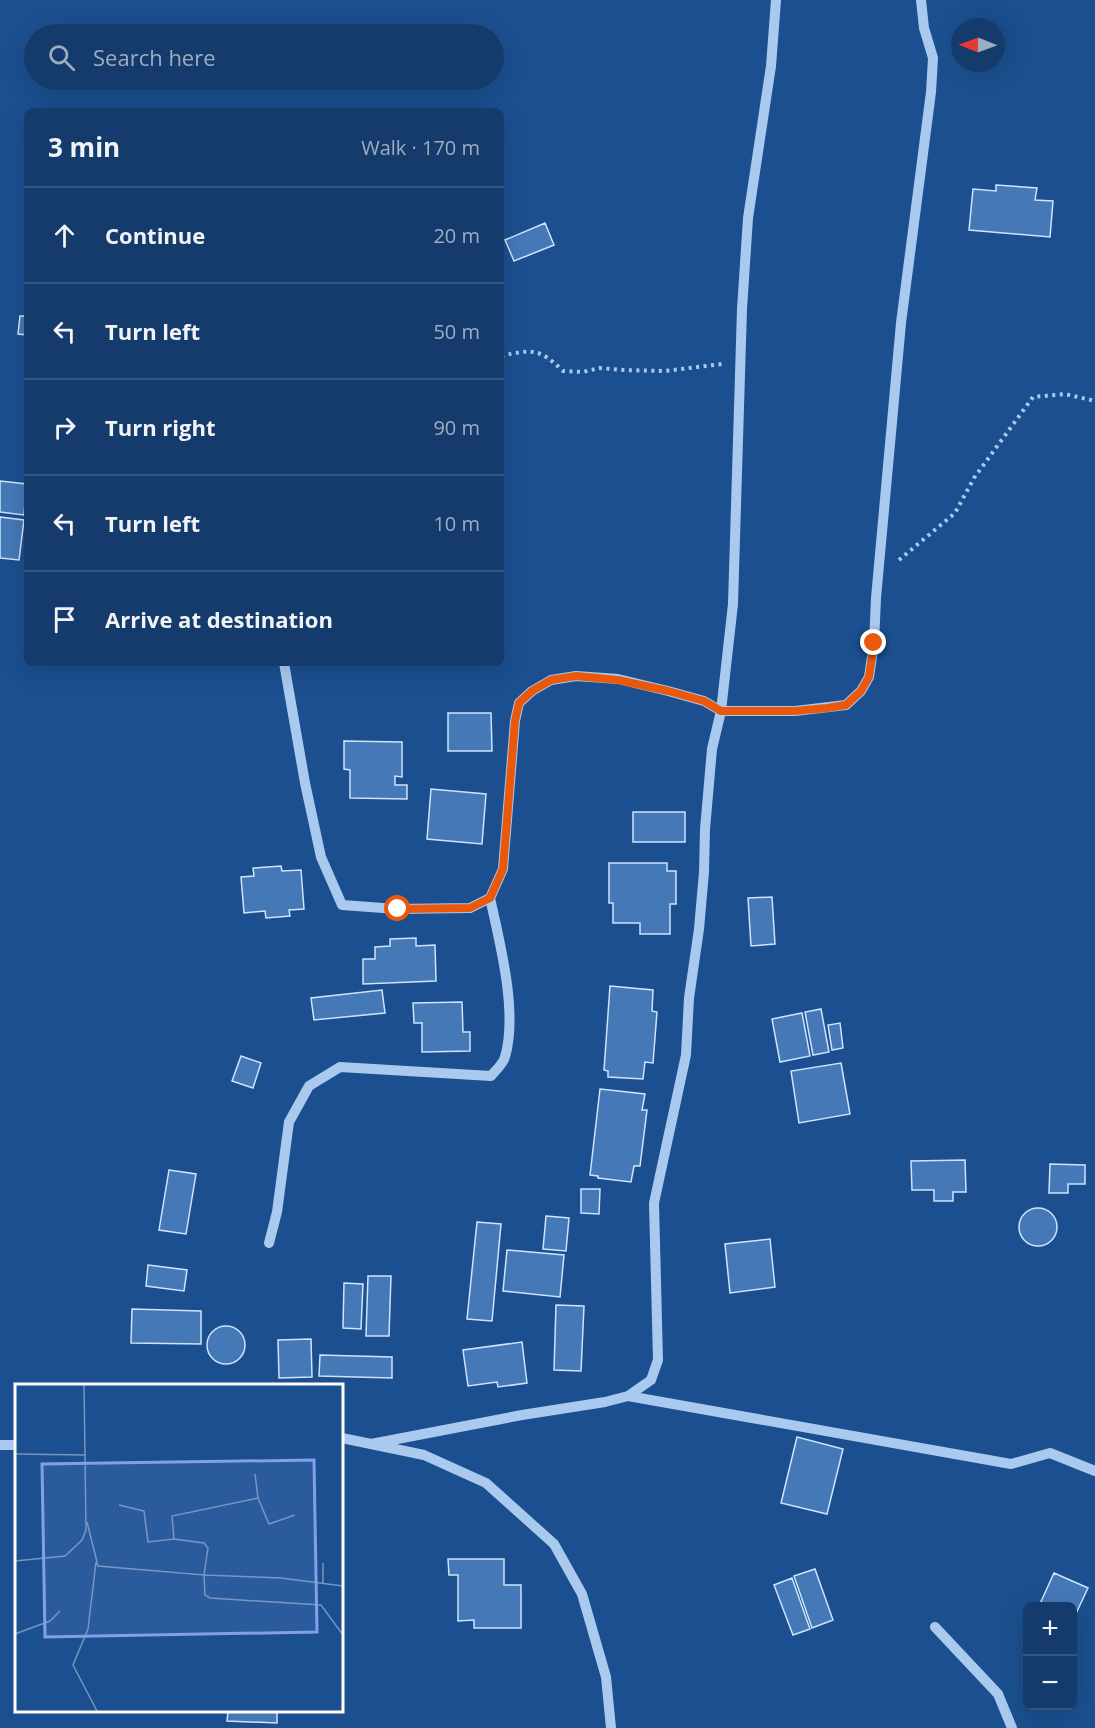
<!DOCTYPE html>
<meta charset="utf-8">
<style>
body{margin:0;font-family:"Open Sans",sans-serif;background:#214673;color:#f1f3f6}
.controls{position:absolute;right:18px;bottom:18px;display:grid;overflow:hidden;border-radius:9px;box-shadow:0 6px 24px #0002}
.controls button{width:54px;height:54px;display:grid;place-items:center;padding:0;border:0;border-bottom:2px solid #33557e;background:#143b6b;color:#f1f3f6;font:30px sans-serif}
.compass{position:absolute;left:951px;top:18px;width:54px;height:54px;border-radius:50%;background:#143b6b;box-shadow:0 6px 24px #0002;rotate:271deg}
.stop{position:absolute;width:18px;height:18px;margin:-14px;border:4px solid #ea580c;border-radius:50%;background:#fff}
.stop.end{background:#ea580c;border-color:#fff;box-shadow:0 2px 6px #0008}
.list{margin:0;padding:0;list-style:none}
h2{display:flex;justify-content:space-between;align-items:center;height:78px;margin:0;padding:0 24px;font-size:26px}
h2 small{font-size:20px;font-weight:400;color:#9dadc1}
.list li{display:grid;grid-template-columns:39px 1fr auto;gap:18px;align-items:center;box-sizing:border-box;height:96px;padding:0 24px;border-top:2px solid #33557e}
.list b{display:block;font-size:22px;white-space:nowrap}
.list em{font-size:20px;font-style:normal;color:#9dadc1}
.icon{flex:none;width:33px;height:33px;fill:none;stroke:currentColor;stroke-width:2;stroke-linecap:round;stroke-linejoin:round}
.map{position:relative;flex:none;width:1095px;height:1728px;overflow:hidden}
.search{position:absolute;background:#143b6b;box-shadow:0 6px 24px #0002;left:24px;top:24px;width:480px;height:66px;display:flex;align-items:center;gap:15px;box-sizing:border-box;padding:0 21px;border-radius:33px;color:#9dadc1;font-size:22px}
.panel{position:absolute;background:#143b6b;box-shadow:0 6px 24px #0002;left:24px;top:108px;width:480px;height:558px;border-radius:9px}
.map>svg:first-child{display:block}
.building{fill:#4478b7;stroke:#cfe3fa;stroke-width:1.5}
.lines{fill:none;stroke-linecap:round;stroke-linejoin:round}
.path{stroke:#a9c9ee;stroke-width:4;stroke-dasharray:3 4.5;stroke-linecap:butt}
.minor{stroke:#a9c9ee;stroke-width:10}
.route{stroke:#ea580c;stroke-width:8}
.inset-road{fill:none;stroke:#7695bc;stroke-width:1.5}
.view{fill:#839eea;fill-opacity:0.15;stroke:#839eea;stroke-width:3}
.inset-edge{fill:none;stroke:#fff;stroke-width:3}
</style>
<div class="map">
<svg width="1095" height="1728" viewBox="0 0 1095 1728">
<rect width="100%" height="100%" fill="#1b4f8f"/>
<!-- building -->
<path class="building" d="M996,185L1037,188L1035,200L1053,201L1050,237L969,230L973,189L996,191Z
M545,223L554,245L514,261L505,240Z
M20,316H27V335L18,334Z
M0,481L27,484L24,515L0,512Z
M0,517L24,520L19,560L0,558Z
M448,713H491L492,751H448Z
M344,741L402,742V777L395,776V785H407V799L350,798V770L344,769Z
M431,789L486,794L482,844L427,839Z
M633,812H685V842H633Z
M609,863H667V871H676V904H670V934H640V923H613V903H609Z
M281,866L282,871L301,870L304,909L289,910L290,916L266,918L265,911L244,913L241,877L254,876L253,868Z
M772,897L775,944L751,946L748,898Z
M416,938V946L435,945L436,981L363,984V959H375V947L390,946V939Z
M610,986L653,990L652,1011L657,1012L653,1063L645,1062L643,1079L608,1077V1071L604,1070Z
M382,990L385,1013L314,1020L311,998Z
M462,1002L463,1032H470V1051L422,1052V1023H414L413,1003Z
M821,1009L829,1052L813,1055L805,1012Z
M802,1013L810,1056L780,1062L772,1019Z
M840,1023L843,1048L832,1050L828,1025Z
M241,1056L261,1063L253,1088L232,1081Z
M841,1063L850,1114L799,1123L791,1071Z
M600,1089L645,1094L642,1110H647L640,1166H634L631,1182L598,1178V1176L590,1175Z
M965,1160L966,1192H953V1201H934V1190H912L911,1161Z
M1050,1164L1085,1165V1184H1068V1193H1049Z
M169,1170L196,1174L186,1234L159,1230Z
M581,1189H600L599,1214L581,1213Z
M1019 1227a19 19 0 1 1 38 0a19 19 0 1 1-38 0Z
M546,1216L569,1218L566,1251L543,1249Z
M477,1222L501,1224L492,1321L467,1319Z
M770,1239L775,1287L730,1293L725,1244Z
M507,1250L564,1255L560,1297L503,1291Z
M148,1265L187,1270L184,1291L146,1286Z
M368,1276H391L389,1336H366Z
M344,1283L363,1284L361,1329L343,1328Z
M556,1305L584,1306L581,1371L554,1370Z
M132,1309L201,1311V1344L131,1343Z
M207 1345a19 19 0 1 1 38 0a19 19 0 1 1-38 0Z
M311,1339L312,1377L279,1378L278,1340Z
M522,1342L527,1383L498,1387L497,1382L468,1386L463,1350Z
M320,1355L392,1357V1378L319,1376Z
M797,1437L843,1449L827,1514L781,1503Z
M448,1559H504V1585H521V1628H474V1620L458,1621V1575H449Z
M815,1569L833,1620L812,1628L794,1576Z
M1054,1573L1088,1588L1072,1622V1606H1039Z
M792,1578L810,1629L793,1635L774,1585Z
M228,1712H277V1723L227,1721Z"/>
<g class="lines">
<!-- path -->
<path class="path" d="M501,356C533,349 539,348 563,371L583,372L599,368L623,370L665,371L722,364
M899,560L955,513L974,478L1033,397L1065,394L1095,401"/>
<!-- minor -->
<path class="minor" d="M776,0L771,66L748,218L742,309L733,604L721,711H795L846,705L861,691L869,677L874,643L876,598L901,323L931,92L933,58L924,28L921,0
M284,663L305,783L321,857L342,905L397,909L470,908L490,898L503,869L515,721L519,703L532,691L551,680L576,676L618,679L668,691L704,701L721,711L712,749L705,829L704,872L699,929L689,998L686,1055L654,1203L658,1360L651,1380L628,1396L605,1402L522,1415L371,1444
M269,1243L277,1212L289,1122L309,1086L340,1067L491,1076C496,1070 503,1064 505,1057C518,1013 500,943 490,898
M628,1396L1011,1464L1050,1453L1095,1471
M342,1438L424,1455L486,1483L554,1544L582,1594L606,1677L611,1728
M0,1445H16
M935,1627L998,1694L1012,1728"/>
</g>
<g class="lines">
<!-- route -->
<path class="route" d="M398,909L470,908L490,898L503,869L515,721L519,703L532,691L551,680L576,676L618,680L668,691L704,701L721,711H795L827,708L846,705L861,691L869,677L874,643"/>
</g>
<!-- overview -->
<g transform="translate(15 1384)">
<rect width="328" height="328" fill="#1b4f8f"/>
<path class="inset-road" d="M0,70L71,71M243,114L254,140L280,131M104,121L129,127L133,158L159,155M72,138L83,182L189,191L193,164L189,159L159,155L157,132L243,114L240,90M0,177L50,172L67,156L71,146L69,1M81,178L73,245L58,281L82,327M308,179V199M328,202L266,194L189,191L190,211L195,214L306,221L328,251M0,250L35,237L45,227"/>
<path class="view" d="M299,76L302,248L30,253L27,80Z"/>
<rect width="328" height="328" class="inset-edge"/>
</g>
</svg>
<div class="controls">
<button>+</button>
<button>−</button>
</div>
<svg class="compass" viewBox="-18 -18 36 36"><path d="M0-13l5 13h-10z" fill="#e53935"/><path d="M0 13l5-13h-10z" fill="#9dadc1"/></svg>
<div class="stop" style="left:398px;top:909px"></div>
<div class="stop end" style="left:874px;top:643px"></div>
<div class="search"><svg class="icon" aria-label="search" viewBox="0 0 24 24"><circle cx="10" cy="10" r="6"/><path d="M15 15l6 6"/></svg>Search here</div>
<section class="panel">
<h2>3 min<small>Walk · 170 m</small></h2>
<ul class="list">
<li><svg class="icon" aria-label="ahead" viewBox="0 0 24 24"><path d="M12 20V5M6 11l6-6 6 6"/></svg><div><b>Continue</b></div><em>20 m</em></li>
<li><svg class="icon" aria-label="left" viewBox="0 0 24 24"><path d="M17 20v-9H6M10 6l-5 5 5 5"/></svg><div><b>Turn left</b></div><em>50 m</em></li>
<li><svg class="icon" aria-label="right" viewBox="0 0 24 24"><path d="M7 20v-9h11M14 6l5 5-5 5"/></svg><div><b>Turn right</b></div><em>90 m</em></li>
<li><svg class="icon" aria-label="left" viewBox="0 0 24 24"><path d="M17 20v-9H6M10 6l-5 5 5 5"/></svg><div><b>Turn left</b></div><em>10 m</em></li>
<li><svg class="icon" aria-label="arrive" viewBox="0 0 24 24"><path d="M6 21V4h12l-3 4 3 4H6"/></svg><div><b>Arrive at destination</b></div></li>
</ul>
</section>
</div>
